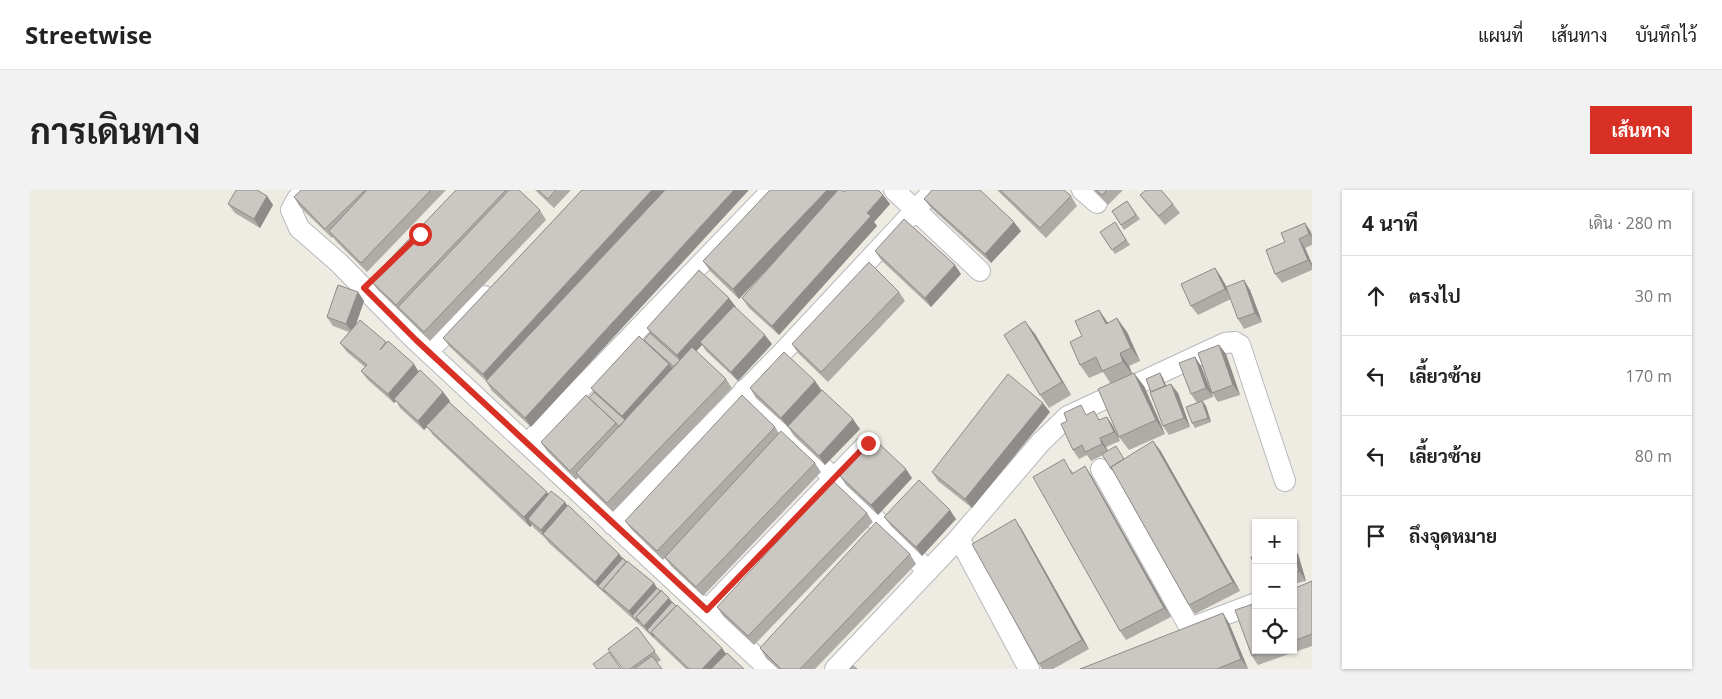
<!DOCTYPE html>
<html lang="th">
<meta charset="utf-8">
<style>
body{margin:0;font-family:"Open Sans",Sarabun,sans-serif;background:#f2f2f2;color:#222}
.controls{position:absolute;right:15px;bottom:15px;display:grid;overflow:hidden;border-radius:0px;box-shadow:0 1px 4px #0004}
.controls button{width:45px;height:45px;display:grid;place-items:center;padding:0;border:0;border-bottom:1px solid #e0e0e0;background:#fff;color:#222;font:25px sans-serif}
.stop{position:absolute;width:15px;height:15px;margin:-11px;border:4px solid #d93025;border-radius:50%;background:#fff}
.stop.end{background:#d93025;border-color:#fff;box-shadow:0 1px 5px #0008}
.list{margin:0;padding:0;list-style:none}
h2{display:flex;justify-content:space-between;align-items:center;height:65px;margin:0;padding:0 20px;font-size:21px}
h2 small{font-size:16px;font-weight:400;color:#767676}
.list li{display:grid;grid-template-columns:32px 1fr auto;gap:15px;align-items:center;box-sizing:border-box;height:80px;padding:0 20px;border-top:1px solid #e0e0e0}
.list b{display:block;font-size:19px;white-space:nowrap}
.list em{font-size:16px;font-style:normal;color:#767676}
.icon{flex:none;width:28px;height:28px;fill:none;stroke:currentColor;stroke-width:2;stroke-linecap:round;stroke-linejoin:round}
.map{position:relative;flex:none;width:1282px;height:479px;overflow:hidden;border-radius:0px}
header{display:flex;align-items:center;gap:30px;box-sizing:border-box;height:70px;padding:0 25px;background:#fff;border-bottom:1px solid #e0e0e0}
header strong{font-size:24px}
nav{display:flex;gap:28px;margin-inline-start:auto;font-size:18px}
.intro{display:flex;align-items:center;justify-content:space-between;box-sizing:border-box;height:120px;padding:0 30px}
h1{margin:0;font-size:35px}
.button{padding:12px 22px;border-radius:0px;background:#d93025;color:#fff;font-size:18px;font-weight:700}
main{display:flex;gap:30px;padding:0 30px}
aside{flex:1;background:#fff;border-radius:0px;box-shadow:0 1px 4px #0004}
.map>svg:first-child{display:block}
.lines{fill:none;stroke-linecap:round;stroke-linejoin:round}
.minor-casing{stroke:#b6b9bd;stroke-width:22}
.minor{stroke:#fff;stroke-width:20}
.wall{fill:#afaba7}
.shaded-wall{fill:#8e8b88}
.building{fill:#cbc7c2;stroke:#8e8b88}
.route{stroke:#d93025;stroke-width:6}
</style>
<header>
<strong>Streetwise</strong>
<nav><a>แผนที่</a><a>เส้นทาง</a><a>บันทึกไว้</a></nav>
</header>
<div class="intro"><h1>การเดินทาง</h1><a class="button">เส้นทาง</a></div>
<main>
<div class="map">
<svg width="1282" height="479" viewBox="0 0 1282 479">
<rect width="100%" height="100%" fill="#eeebe3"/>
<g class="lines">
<defs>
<path id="minor" d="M277,0L267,9L261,20L269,38L309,73L385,150L739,479
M864,0L950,81
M1052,0L1067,13
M398,161L454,106
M714,200L898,381
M498,253L742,0
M1071,279L1160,438
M583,335L751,164L904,0
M929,348L999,479
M677,420L838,253
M1168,435L1226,413
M805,479L929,348L1011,252L1038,226L1195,153L1205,152L1210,155L1255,291"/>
</defs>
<!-- minor casing -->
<use href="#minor" class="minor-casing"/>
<!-- minor -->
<use href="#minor" class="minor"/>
</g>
<!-- wall -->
<path class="wall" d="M271,0H416L337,82L306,51L303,47L302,48L270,17L264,7Z
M426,0H489L510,20L516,30L400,151L347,99L340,90Z
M505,0H541L524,18Z
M552,0L501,237L462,201L456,191L420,157L413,148Z
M814,0H848L860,14L844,32L847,36L749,145L719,118L712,108L751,65L709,109L680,81L673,71L814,2L815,1Z
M967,0H1034L1041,6L1047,16L1016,48Z
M1063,0H1093L1078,15Z
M1110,5L1143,14L1150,23L1135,35L1117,14Z
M237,6L243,15L230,38L205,23L198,14Z
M894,9L991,41L961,73L901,18Z
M1097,11L1110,29L1094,40L1082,21Z
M1085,32L1100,55L1085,64L1070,42Z
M1275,33L1282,45V55L1275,58L1282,74V80L1252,93L1245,84L1255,52Z
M845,61L931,84L901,117L851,70Z
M1185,78L1191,87L1197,97L1214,90L1220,100L1232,132L1214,139L1208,129L1201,109L1168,125L1161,116Z
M328,102L334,111L326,134L356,153L389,182L413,202L420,211L419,212L518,304L537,316L589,364L593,368L624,393L627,398L692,458L696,464L714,479H656L612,437L519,353L514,347L504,338L502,335L500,337L403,245L397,237L394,240L370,218L366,211L364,213L338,190L331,181L335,177L317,162L310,153L319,142L303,136L297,127Z
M869,102L875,111L798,192L768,163L762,154Z
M699,108L704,116L742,154L708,191L676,161L672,155L666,161L696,189L702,198L583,322L552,292L549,287L546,290L517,261L511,252L559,208L564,202L561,198L616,153L614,150L620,143L617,138Z
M1069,120L1078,133L1097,142L1110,171L1099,176L1102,184L1114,196L1135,244L1099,260L1089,247L1081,194L1073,182L1059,188L1050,175L1052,146Z
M1005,144L1041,205L1019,218L1010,205Z
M1189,155L1196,164L1210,205L1188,212L1182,203Z
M1165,167L1171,176L1183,207L1173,211L1176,216L1181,232L1165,238L1162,233L1167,213L1161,204Z
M1130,183L1133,188L1136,196L1148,203L1160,237L1139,245L1133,236L1121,202Z
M785,191L792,201L830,239L795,275L764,246L758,237L726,208L720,198Z
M1020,222L942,318L908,291L902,282Z
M1058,224L1071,230L1077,227L1083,236L1090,251L1076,257L1078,261L1094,269L1130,260L1210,401L1165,424L1159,415L1085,284L1073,265L1061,271L1057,265L1049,269L1043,260Z
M745,237L749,243L785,273L791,282L673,406L641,376L635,368L633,370L602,340L595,331Z
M1040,278L1043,283L1061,285L1141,427L1096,450L1090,441Z
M810,286L882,288L848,325L816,295Z
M837,323L843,332L724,455L693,426L687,417Z
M854,327L926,329L892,366L861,336Z
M991,338L1059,459L1023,479H1012L1009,474Z
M1263,357L1268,364L1276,391L1263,394Z
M880,364L886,374L785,479H748L736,468L730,458Z
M1282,391V456L1228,475L1222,466L1226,460H1263V399Z
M1199,433L1218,479H1050Z
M607,437L631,470L627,473L632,479H593Z"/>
<!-- shaded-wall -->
<path class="shaded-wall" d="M622,0H637L459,193L453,184Z
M704,0H719L501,237L495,228Z
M797,0H809L810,2L709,109L703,99Z
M853,5L860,14L844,32L847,36L749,145L742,136Z
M237,6L243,15L230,38L224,29Z
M984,32L991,41L961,73L955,64Z
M1275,33L1281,42L1282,48L1279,44Z
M1269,49L1275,58L1282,74V76L1278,70Z
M925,75L931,84L901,117L895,108Z
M1185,78L1191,87L1202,108L1195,99Z
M1214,90L1220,100L1232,132L1225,123Z
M328,102L334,111L323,143L316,134Z
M699,108L706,117L670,152L672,155L653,175L647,165Z
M1069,120L1078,133L1076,134Z
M1087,128L1097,142L1110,171L1101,158Z
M995,131L1005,144L1041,205L1032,192Z
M735,145L742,154L708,191L701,182Z
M1189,155L1196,164L1210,205L1203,195Z
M1090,163L1099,176L1103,185L1093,172Z
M1165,167L1171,176L1183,207L1176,198Z
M384,174L390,184L364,209L366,211L364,213L358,204Z
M639,174L646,183L595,231L592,226Z
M1104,183L1114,196L1135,244L1126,230Z
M1130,183L1133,188L1140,206L1137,201Z
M785,191L792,201L758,237L751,228Z
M1141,194L1148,203L1160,237L1154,228Z
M413,202L420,211L394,240L388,231Z
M1172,211L1176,216L1181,232L1178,228Z
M1013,213L1020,222L942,318L935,309Z
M1077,227L1083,236L1090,251L1084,242Z
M823,229L830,239L795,275L789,266Z
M1070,248L1076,257L1079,263L1072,254Z
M1123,251L1130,260L1210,401L1203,392Z
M1055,276L1061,285L1141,427L1134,418Z
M876,279L882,288L848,325L841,315Z
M517,302L523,312L498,329L502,335L500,337L494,327Z
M535,312L541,321L518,349L511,340Z
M920,320L926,329L892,366L886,357Z
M985,329L991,338L1059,459L1052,450Z
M1263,357L1268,364L1276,391L1269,381L1263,361Z
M589,364L596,373L568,396L565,392Z
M624,393L630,403L602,426L605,430L599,421Z
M639,408L646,417L617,440L614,436Z
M1193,423L1199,433L1218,479L1211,469Z
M692,458L698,467L687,479H672Z"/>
<!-- building -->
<path class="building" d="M206,0H227L237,6L224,29L198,14Z
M271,0H335L295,39L264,7Z
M337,0H401L331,73L299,41Z
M426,0H476L366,115L340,90Z
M479,0H489L510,20L394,142L368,117Z
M508,0H526L518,9Z
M552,0H622L453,184L413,148Z
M635,0H704L495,228L456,191Z
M740,0H797L703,99L673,71Z
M808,0H811L814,2L815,0H848L853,5L837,23L841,26L742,136L712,108Z
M902,0H950L984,32L955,64L894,9Z
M970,0H1034L1041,6L1010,38Z
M1066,0H1077L1072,5Z
M1116,0H1131L1143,14L1129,26L1110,5Z
M1097,11L1106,25L1091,35L1082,21Z
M874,29L925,75L895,108L845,61Z
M1085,32L1096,50L1082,60L1070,42Z
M1275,33L1279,44L1269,49L1278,70L1245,84L1236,60L1255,52L1251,43Z
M839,72L869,102L791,182L762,154Z
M1185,78L1195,99L1161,116L1151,94Z
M669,80L699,108L647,165L617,138Z
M1214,90L1225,123L1208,129L1196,97Z
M308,95L328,102L316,134L297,127Z
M704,116L735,145L701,182L670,152Z
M1069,120L1076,134L1087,128L1101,158L1090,163L1093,172L1072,181L1066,167L1050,175L1040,152L1052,146L1045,131Z
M330,130L356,152L350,160L358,151L384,174L358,204L331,181L337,175L310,153Z
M995,131L1032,192L1010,205L974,145Z
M620,143L650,170L644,177L614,150Z
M609,146L639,174L592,226L561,198Z
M1189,155L1203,195L1182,203L1168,163Z
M662,157L696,189L577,313L546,283Z
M754,162L785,191L751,228L720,198Z
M1165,167L1176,198L1161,204L1149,173Z
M390,180L413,202L388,231L364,209Z
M1104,183L1126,230L1089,247L1068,199Z
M1130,183L1135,196L1121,202L1116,189Z
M978,184L1013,213L935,309L902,282Z
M1141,194L1154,228L1133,236L1120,202Z
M792,200L823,229L789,266L758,236Z
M564,202L595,230L589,237L586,233L559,208Z
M556,205L586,233L540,281L511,252Z
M712,205L745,237L627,361L595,331Z
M1172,211L1178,228L1162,233L1156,217Z
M419,212L517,302L494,327L396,236Z
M1051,215L1056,225L1064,221L1069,230L1077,227L1084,242L1070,248L1072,254L1055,262L1052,255L1043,260L1031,234L1037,231L1034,223Z
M751,241L785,273L666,397L635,367Z
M844,249L876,279L841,315L810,286Z
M1123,251L1203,392L1159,415L1081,277Z
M1086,256L1094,269L1081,277L1082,279H1081L1072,264Z
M1034,269L1042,284L1055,276L1134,418L1090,441L1003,287Z
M889,290L920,320L886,357L854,327Z
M803,291L837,323L718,446L687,417Z
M521,301L535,312L511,340L498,329Z
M538,315L589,364L565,392L513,344Z
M985,329L1052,450L1009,474L942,354Z
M846,332L880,364L770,479H751L730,458Z
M1263,361L1269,381L1263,383Z
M1226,365V379L1221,367Z
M593,368L596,372L573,399L576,403L568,396Z
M597,371L624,393L599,421L573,399Z
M1282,391V444L1263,451V399Z
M627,398L631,401L606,427L609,432L602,426Z
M631,400L639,408L614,436L606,427Z
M642,412L646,416L621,442L624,447L617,440Z
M1226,413V460H1237L1222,466L1205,420Z
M647,415L692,458L672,479H659L621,442Z
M1193,423L1211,469L1187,479H1050Z
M607,437L625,461L600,479H593L578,459Z
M579,462L591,479H567L563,474Z
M697,463L714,479H681Z
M622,466L632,479H604Z
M823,476L827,479H820Z"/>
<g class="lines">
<!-- route -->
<path class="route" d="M390,44L334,98L386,150L677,420L838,253"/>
</g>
</svg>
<div class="controls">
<button>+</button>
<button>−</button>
<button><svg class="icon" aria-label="locate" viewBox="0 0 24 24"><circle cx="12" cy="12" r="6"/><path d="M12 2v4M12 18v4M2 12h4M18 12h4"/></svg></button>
</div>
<div class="stop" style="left:390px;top:44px"></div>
<div class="stop end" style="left:838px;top:253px"></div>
</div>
<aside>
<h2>4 นาที<small>เดิน · 280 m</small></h2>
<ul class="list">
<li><svg class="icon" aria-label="ahead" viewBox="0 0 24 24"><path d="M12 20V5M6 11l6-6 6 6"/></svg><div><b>ตรงไป</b></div><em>30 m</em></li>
<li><svg class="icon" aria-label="left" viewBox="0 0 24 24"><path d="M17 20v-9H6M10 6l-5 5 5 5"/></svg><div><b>เลี้ยวซ้าย</b></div><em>170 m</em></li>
<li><svg class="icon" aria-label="left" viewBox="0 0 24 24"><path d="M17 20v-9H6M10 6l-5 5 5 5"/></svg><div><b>เลี้ยวซ้าย</b></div><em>80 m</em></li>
<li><svg class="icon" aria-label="arrive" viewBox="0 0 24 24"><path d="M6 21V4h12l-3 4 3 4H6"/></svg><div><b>ถึงจุดหมาย</b></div></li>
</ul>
</aside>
</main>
